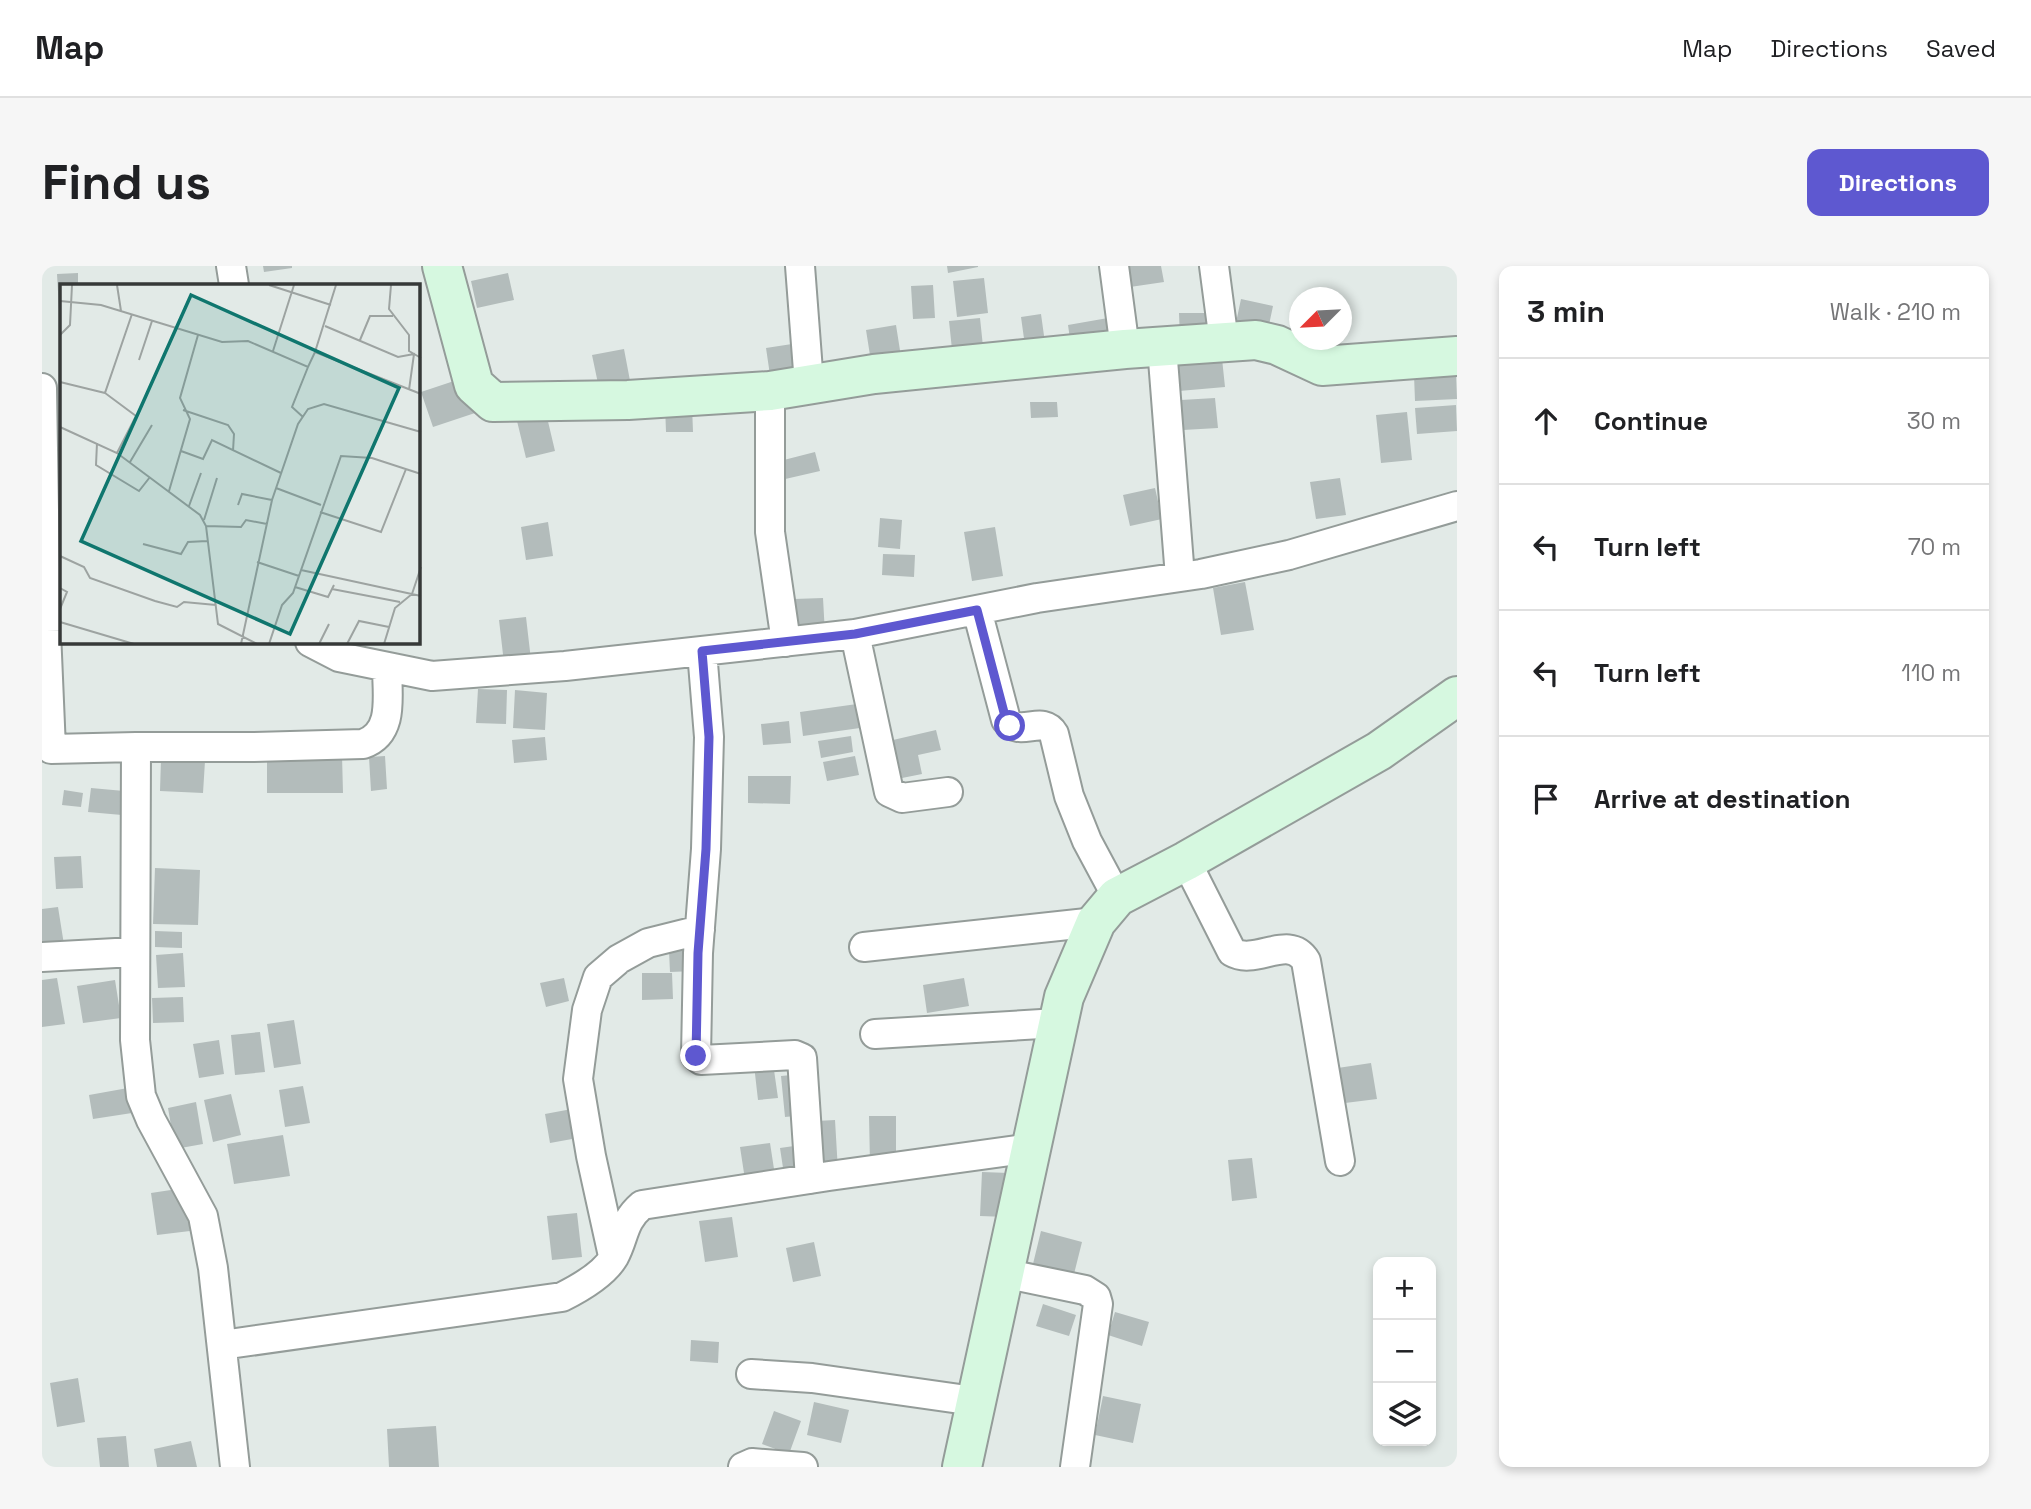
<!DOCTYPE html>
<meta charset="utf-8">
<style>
body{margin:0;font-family:"Space Grotesk",sans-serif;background:#f6f6f6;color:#202124}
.controls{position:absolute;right:21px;bottom:21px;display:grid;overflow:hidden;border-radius:14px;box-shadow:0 4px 10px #0003}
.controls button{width:63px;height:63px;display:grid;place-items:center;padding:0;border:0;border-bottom:2px solid #e0e0e0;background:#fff;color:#202124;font:35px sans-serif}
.compass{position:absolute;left:1247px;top:21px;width:63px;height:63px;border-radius:50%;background:#fff;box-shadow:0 4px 10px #0003;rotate:246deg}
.stop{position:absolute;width:21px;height:21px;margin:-16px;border:5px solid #5e58d0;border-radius:50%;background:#fff}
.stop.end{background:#5e58d0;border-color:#fff;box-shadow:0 2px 7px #0008}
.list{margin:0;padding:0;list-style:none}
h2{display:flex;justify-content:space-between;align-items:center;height:91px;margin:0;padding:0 28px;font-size:30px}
h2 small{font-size:23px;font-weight:400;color:#757577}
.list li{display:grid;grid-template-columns:46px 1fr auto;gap:21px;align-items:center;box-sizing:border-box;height:126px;padding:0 28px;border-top:2px solid #e0e0e0}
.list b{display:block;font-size:26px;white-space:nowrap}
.list em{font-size:23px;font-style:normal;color:#757577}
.icon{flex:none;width:38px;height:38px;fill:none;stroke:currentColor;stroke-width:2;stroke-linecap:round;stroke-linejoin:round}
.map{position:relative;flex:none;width:1415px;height:1201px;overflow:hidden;border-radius:14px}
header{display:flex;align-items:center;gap:42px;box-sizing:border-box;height:98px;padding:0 35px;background:#fff;border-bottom:2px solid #e0e0e0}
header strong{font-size:33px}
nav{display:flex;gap:38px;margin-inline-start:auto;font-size:24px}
.intro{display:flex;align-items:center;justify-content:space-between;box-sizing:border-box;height:168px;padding:0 42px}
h1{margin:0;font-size:49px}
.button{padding:18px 32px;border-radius:14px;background:#5e58d0;color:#fff;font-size:24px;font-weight:700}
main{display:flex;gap:42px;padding:0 42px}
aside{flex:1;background:#fff;border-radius:14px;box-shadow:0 4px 10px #0003}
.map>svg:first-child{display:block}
.building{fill:#b3bcbb}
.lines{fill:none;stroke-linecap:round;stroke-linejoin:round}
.street-casing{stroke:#949c99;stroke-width:32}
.secondary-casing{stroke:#949c99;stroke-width:42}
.street{stroke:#fff;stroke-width:28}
.secondary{stroke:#d6f8e0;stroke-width:38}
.route{stroke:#5e58d0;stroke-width:9}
.inset-road{fill:none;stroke:#9da3a1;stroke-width:2}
.view{fill:#0f766e;fill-opacity:0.15;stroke:#0f766e;stroke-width:3.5}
.inset-edge{fill:none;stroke:#363938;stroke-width:3.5}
</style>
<header>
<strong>Map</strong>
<nav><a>Map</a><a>Directions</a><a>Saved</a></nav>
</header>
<div class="intro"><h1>Find us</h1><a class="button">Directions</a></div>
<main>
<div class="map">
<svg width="1415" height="1201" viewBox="0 0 1415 1201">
<rect width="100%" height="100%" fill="#e2eae7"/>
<!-- building -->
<path class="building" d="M221,0H250V2L222,6Z
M905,0H936V1L906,7Z
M1085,0H1119L1122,16L1088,21Z
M36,7V19H19V44H17L15,8Z
M466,7L472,34L435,42L429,15Z
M942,12L946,47L915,51L911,15Z
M891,19L893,52L871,53L869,20Z
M1199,33L1231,40L1224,73L1192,66Z
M1137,47H1171L1172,73L1138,74Z
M999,48L1004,84L984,87L979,51Z
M938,52L942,90L911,93L907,55Z
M1066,52L1071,81L1030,87L1026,59Z
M854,59L860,97L830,102L824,64Z
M750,78L755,113L729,116L724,82Z
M582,83L589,120L558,127L550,89Z
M1179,83L1183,121L1137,125L1133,87Z
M1414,107L1415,133L1373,135L1372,109Z
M421,112L433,147L391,161L379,126Z
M1173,132L1176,162L1141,164L1139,134Z
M988,136H1015L1016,151L989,152Z
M623,139H650L651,166H624Z
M1414,139L1415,165L1375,168L1373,142Z
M1365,146L1370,194L1339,197L1334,149Z
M504,147L513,185L484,192L475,155Z
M773,186L778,205L739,214L734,196Z
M1298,212L1304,249L1274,253L1268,216Z
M1113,222L1120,253L1088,260L1081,229Z
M838,252L860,254L858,283L836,281Z
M506,256L511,290L484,294L479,261Z
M953,261L961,310L930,315L922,266Z
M841,288L873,289L872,311L840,309Z
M1203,316L1212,364L1179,369L1171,322Z
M781,332L783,368L753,369L752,333Z
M484,351L489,394L462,397L457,354Z
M436,423L465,424L464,458L434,457Z
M473,424L505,427L503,464L471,462Z
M815,438L818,462L761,470L758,446Z
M747,455L749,477L721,479L719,458Z
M894,464L899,484L876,489L880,508L860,512L851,474Z
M809,470L811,486L779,492L776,475Z
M503,471L505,494L472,497L470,474Z
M225,489H300L301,527H225Z
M343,490L345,523L329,525L327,491Z
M813,490L817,509L785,515L781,496Z
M119,493L163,495L161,527L118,525Z
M706,510H749L748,538L706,537Z
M49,522L82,525L80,549L46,546Z
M22,524L41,527L39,541L20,539Z
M39,590L41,622L14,623L12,591Z
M113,602L158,604L156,659L111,658Z
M16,641L23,685L0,688V643Z
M113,665L140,666V682L113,681Z
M652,684L653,705L628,706L627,685Z
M141,687L143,721L116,722L114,689Z
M600,707H630L631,733L600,734Z
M15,712L23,758L0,761V714Z
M522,712L527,735L504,741L498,717Z
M922,712L927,740L885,747L881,719Z
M73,714L79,752L41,757L35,720Z
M141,731L142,756L111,757L110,732Z
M252,754L259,798L232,802L225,758Z
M218,766L223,806L193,809L189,769Z
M177,774L182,808L157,812L151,778Z
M731,797L736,832L716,834L712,799Z
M1329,797L1335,833L1295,838L1289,803Z
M760,808L763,849L743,851L739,810Z
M261,820L268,857L243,861L237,824Z
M86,822L90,847L51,853L47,829Z
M189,828L199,869L171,876L162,834Z
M154,836L161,878L133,883L126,842Z
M535,842L541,871L508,877L503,848Z
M827,850H854V897H828Z
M793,854L796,905H776L774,855Z
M241,869L248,910L192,918L185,878Z
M728,877L734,916L704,920L698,881Z
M759,879L763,912L743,915L738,882Z
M1210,892L1215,932L1190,935L1186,894Z
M940,906L967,907L965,951L938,950Z
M142,922L148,965L115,969L109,927Z
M535,947L540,991L510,994L505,950Z
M690,951L696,991L663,996L657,955Z
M999,965L1040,976L1031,1012L990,1002Z
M772,976L779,1010L751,1016L744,982Z
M1001,1038L1034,1049L1027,1070L994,1060Z
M1073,1046L1107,1056L1100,1080L1066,1069Z
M649,1074L677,1076L676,1097L648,1095Z
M36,1112L43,1156L15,1161L8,1117Z
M1061,1130L1099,1138L1091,1177L1053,1169Z
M772,1136L807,1144L799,1177L765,1169Z
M732,1145L759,1155L747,1188L720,1178Z
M394,1160L397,1201H347L345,1163Z
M84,1170L87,1201H58L55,1172Z
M149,1175L155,1201H115L112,1183Z"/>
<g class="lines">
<defs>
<path id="street" d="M189,0L192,19
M758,0L767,118
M1072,0L1083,83
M1172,0L1182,76
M1120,81L1138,311
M0,122L4,365L9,483L94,481L93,774L99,830L109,854L161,950L171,1002L193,1201
M728,125V266L744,376
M935,344L964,454C978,472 1001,448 1012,468L1027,530L1045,575L1075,631
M813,368L847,526L860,532L906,526
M268,376L297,391L390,410L523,400L813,368L995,332L1159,308L1247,289L1415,240
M660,385L667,471L664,583L656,687L654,790L659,794L753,789L760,792L768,913
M94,481H212L321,478C353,467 345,429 345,401
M1144,595L1190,686C1214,700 1247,667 1264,695L1298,895
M822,681L1054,656
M0,691L92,686
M833,768L1016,757
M571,990L549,890L536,813L545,744L556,711L577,693L606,677L658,664
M961,1007L1043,1024L1054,1031L1056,1038L1033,1201
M180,1079L520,1031C536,1023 562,1008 572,991C583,971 580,956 600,939L787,910L989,882
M709,1108L770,1112L932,1135
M701,1201L710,1197L761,1201"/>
<path id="secondary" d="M400,0L432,119L451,136L586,134L728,125L832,108L1083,83L1214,74L1235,79L1280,100L1415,90
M920,1201L1022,731L1054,656L1075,631L1144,595L1337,485L1415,430"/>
</defs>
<!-- street casing -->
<use href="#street" class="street-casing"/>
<!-- secondary casing -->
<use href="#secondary" class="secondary-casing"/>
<!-- street -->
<use href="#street" class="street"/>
<!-- secondary -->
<use href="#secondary" class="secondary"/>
</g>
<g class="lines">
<!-- route -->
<path class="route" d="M654,790L656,687L664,583L667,471L660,385L813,368L935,344L964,454L968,460"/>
</g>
<!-- overview -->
<g transform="translate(18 18)">
<rect width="360" height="360" fill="#e2eae7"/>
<path class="inset-road" d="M57,1L61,27M209,1L271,21M331,1L329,25L349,51V67L361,74M0,17L41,21L162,58L188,57L248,83L255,68L361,110M265,42L338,73L354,70L349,106M0,51L10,41L12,1M300,56L310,32H333M213,67L234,1M255,68L276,1M79,76L92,37M0,98L45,109M123,126L168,141L174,150L173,167M243,133L232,123L248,83M0,143L57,169L140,231L146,242L158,340L197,360M37,159L36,181L79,207L90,193M121,167L143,175L152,156L221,189M57,169L76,132L45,109L72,30M70,178L92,141M216,204L261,221M109,207L130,135L120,114L138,51M178,221L182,210L212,216M129,222L141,189M260,228L321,248L346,185M144,236L157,194M146,242L181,243L186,236L207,240M83,260L121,270L128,258L147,257M0,272L24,283L30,294L95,317L117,323L124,318L156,321M197,278L239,292M241,286L361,312M235,303L268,313L274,301M0,304L7,308L0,325M272,305L340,318M0,338L74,360M181,360L212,216L238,140L248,125L264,120L361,148M209,360L222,321L233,309L281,172L312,174L361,190M259,360L269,340M287,360L299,337L329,343M324,360L335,324L352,310L361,283"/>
<path class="view" d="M131,11L339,104L230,350L21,257Z"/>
<rect width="360" height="360" class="inset-edge"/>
</g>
</svg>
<div class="controls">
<button>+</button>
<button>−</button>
<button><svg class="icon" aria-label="layers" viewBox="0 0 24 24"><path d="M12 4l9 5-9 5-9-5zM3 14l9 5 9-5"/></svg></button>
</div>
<svg class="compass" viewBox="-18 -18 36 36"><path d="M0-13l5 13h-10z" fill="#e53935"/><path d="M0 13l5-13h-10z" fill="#757577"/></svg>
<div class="stop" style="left:968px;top:460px"></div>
<div class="stop end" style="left:654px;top:790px"></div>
</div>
<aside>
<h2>3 min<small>Walk · 210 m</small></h2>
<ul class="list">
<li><svg class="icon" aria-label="ahead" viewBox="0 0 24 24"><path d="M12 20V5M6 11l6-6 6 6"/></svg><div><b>Continue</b></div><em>30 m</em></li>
<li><svg class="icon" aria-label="left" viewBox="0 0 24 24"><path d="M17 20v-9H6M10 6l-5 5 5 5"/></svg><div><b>Turn left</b></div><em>70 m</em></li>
<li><svg class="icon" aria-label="left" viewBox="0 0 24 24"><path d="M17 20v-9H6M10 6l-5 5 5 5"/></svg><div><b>Turn left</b></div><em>110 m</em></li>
<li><svg class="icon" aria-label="arrive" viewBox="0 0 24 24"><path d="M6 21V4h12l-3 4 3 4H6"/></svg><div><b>Arrive at destination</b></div></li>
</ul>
</aside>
</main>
